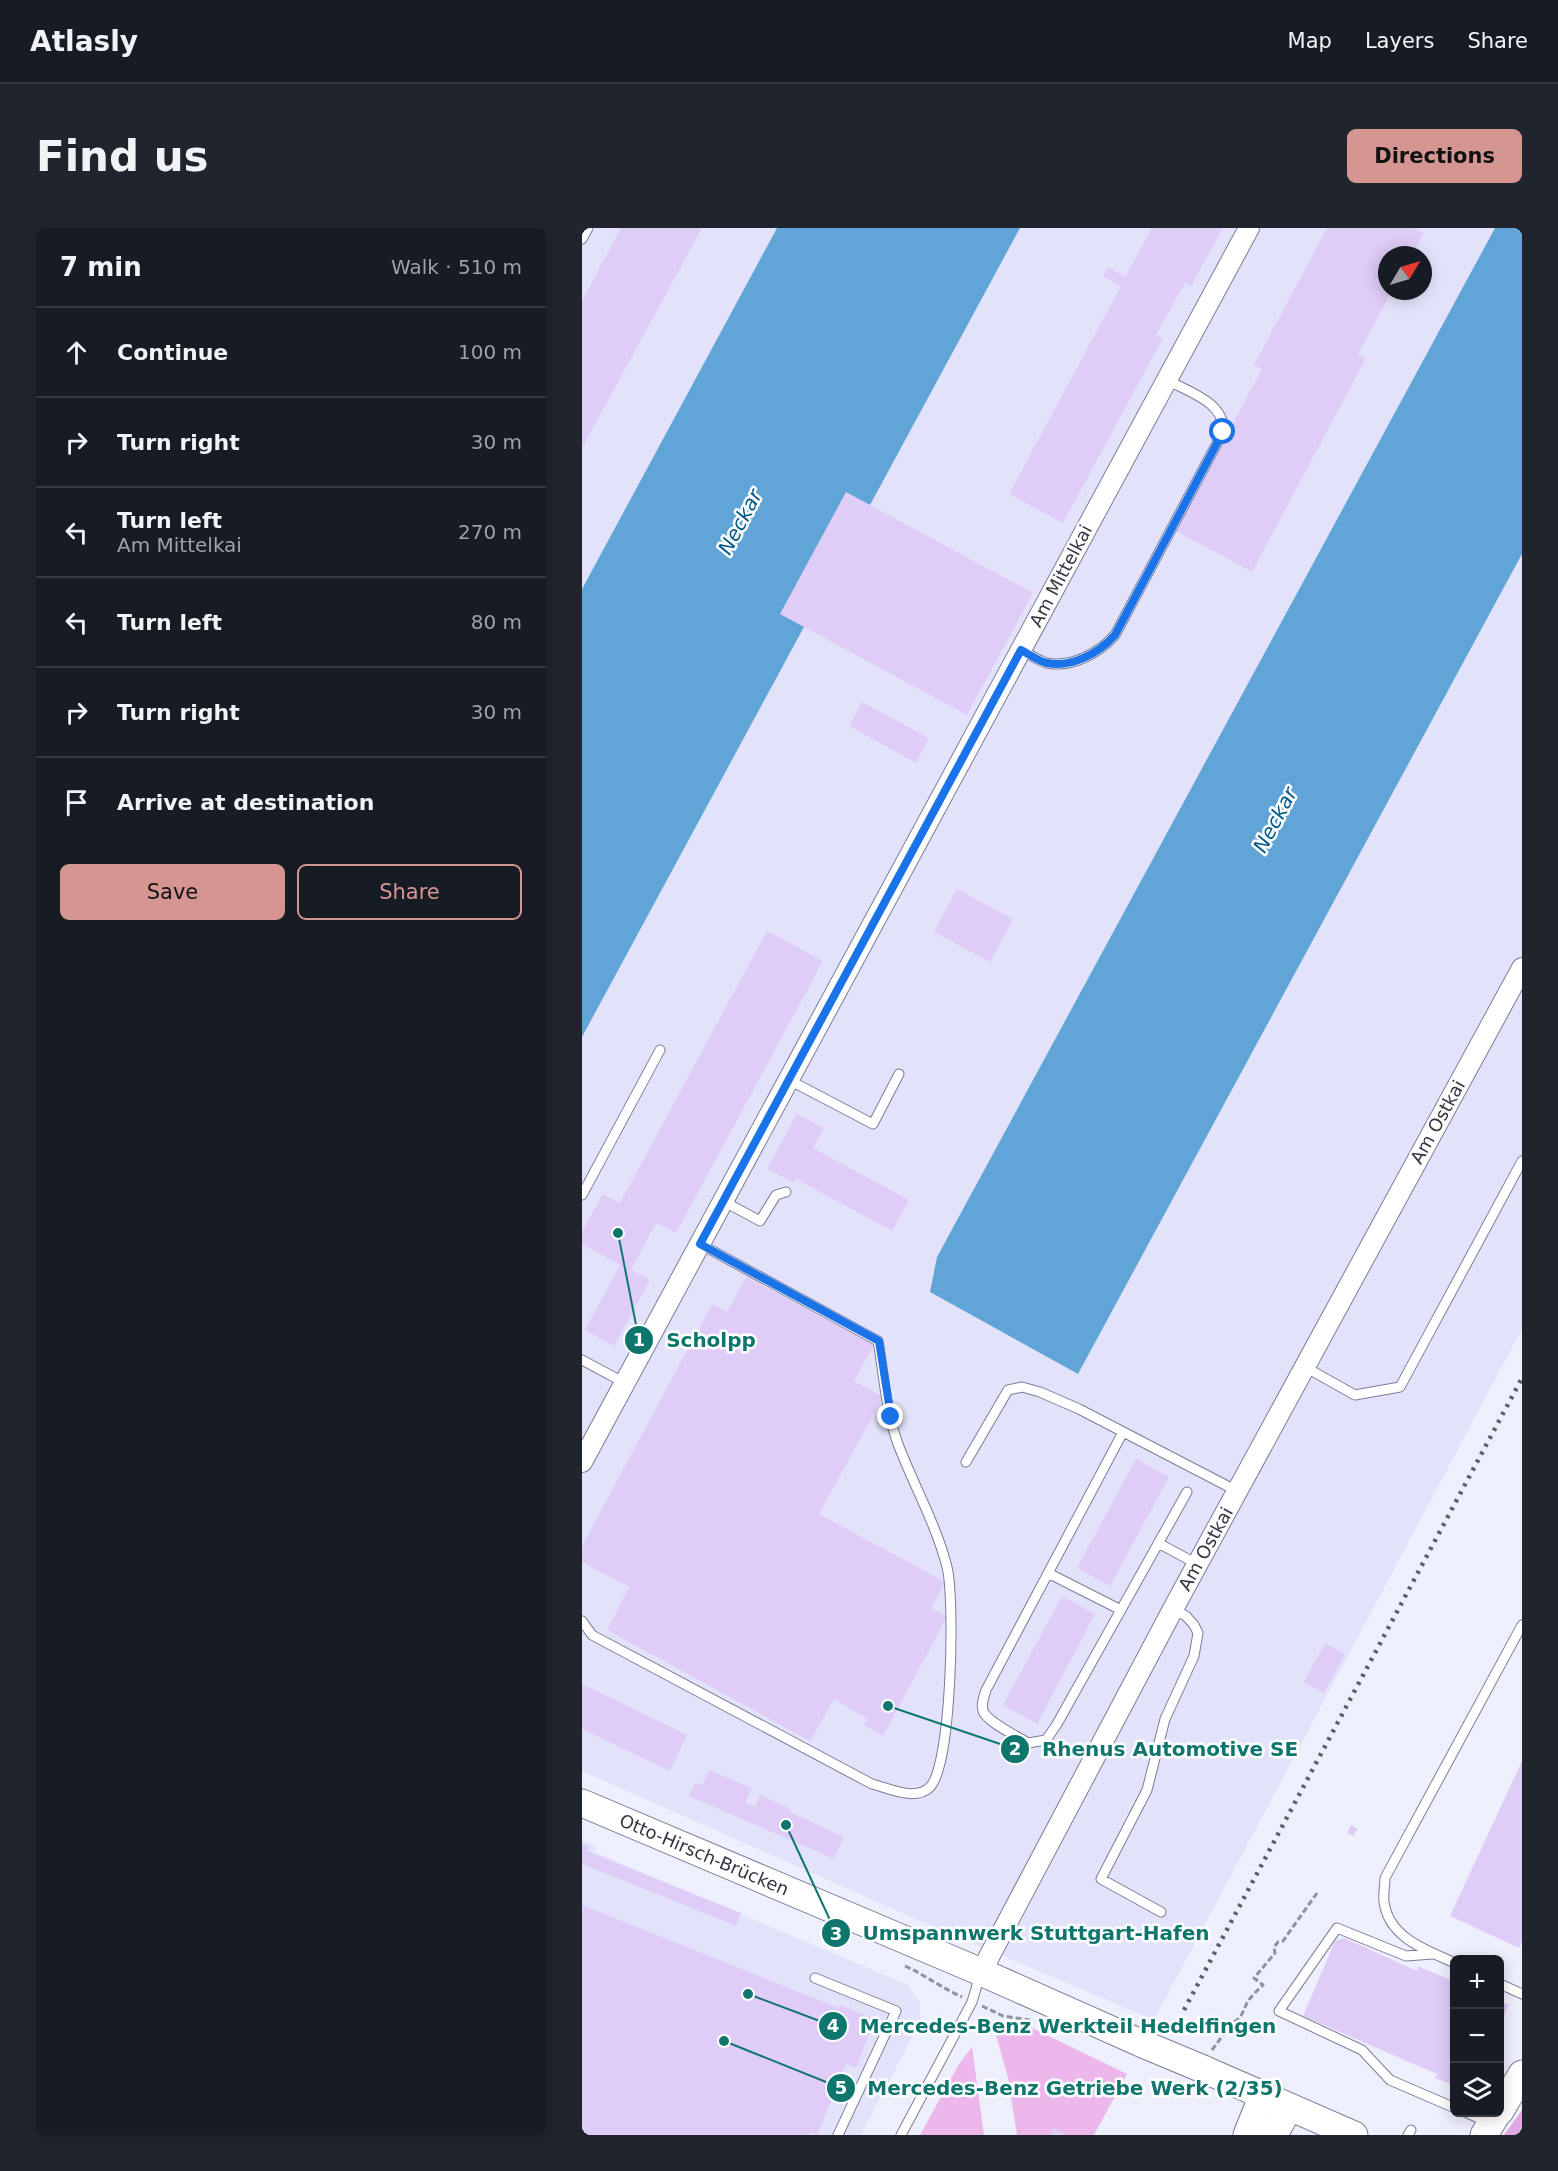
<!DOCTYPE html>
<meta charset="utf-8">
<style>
body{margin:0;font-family:"DejaVu Sans",sans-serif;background:#20242c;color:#f1f3f6}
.controls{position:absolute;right:18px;bottom:18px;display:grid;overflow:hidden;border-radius:9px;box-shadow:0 3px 15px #0003}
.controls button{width:54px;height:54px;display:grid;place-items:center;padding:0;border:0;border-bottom:2px solid #363941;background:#171b24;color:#f1f3f6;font:30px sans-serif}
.compass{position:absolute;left:796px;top:18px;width:54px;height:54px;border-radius:50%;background:#171b24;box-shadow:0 3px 15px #0003;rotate:52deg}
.stop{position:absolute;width:18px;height:18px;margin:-14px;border:4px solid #1a73e8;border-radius:50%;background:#fff}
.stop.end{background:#1a73e8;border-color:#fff;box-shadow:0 2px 6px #0008}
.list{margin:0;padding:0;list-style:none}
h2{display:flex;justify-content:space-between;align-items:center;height:78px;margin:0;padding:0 24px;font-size:26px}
h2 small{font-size:20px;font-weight:400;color:#9ea1a6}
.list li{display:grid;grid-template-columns:39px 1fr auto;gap:18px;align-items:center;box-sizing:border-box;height:90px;padding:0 24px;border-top:2px solid #363941}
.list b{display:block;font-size:22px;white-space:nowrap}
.list p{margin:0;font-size:20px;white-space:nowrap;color:#9ea1a6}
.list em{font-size:20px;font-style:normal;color:#9ea1a6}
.actions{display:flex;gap:12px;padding:18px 24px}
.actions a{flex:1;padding:14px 0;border:2px solid #d59692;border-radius:9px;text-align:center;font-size:21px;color:#d59692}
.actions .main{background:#d59692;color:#111}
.icon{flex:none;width:33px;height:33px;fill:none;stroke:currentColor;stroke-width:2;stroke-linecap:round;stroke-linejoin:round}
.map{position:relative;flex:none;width:940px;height:1907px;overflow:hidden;border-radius:9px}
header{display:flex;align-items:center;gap:36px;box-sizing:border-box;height:84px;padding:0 30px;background:#171b24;border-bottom:2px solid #363941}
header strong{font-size:28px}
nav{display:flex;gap:33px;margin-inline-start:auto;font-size:21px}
.intro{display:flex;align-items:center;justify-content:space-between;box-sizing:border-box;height:144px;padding:0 36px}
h1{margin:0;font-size:42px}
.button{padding:15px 27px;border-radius:9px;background:#d59692;color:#111;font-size:21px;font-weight:700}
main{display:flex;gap:36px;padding:0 36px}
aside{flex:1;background:#171b24;border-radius:9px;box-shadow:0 3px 15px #0003}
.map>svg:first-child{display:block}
.built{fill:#e2e3fb;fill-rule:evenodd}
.green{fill:#ecb7eb}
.forest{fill:#e1a7e0}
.water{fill:#61a5d8}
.building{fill:#e0cdf7}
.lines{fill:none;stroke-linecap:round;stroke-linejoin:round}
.lane-casing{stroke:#7c7c99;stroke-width:11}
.street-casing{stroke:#7c7c99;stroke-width:22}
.secondary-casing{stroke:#7c7c99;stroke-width:29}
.path{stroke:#90919e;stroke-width:3;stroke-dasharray:6 3;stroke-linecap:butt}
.lane{stroke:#fff;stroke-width:9}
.street{stroke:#fff;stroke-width:20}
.secondary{stroke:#fff;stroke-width:27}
.rail{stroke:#5d5d6a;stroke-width:4.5;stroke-dasharray:3 6;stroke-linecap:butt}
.secondary-bridge-casing{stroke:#7c7c99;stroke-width:29;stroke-linecap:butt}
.secondary-bridge{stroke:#fff;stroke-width:27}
.route{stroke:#1a73e8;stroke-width:8}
.labels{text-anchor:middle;stroke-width:5;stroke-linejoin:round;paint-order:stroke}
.street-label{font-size:18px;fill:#363643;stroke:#fff}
.water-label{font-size:20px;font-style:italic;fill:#015988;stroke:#fff}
.leader{fill:none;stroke:#0f766e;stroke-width:2}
.callout-dot{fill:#0f766e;stroke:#fff;stroke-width:2}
.mark-label{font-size:18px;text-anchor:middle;font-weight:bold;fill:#fff}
.callout-label{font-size:20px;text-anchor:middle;font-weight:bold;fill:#0f766e;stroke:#fff;stroke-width:5;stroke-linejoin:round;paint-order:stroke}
</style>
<header>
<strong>Atlasly</strong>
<nav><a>Map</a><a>Layers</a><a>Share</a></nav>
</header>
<div class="intro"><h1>Find us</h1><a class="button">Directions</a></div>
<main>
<aside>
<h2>7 min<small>Walk · 510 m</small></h2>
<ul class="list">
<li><svg class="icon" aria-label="ahead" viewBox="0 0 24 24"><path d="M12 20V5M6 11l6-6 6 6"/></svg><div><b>Continue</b></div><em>100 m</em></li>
<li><svg class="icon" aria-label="right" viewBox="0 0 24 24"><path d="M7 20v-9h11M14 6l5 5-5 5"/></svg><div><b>Turn right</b></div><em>30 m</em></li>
<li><svg class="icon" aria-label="left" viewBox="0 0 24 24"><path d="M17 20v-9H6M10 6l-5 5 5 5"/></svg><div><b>Turn left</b><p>Am Mittelkai</p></div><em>270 m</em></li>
<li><svg class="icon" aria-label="left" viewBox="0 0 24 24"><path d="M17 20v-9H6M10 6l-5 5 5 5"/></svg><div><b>Turn left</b></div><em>80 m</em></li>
<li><svg class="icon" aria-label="right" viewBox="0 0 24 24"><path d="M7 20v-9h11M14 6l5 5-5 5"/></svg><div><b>Turn right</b></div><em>30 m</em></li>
<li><svg class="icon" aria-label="arrive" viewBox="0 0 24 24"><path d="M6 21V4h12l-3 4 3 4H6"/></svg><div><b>Arrive at destination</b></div></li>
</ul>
<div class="actions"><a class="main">Save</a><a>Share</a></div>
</aside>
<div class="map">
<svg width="940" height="1907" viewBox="0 0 940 1907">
<rect width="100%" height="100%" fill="#eeeffc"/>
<!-- built -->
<path class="built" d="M0,0H195L0,361Z
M438,0H913L355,1029L349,1064L496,1146L940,326V1101L572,1792L336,1692L0,1543V809ZM805,27H841V63H805Z
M0,1612L14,1618L12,1624L326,1757L338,1775V1794L279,1907H0Z"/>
<!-- green -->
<path class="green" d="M444,1797L545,1846L512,1907H435L426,1850L412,1800Z
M390,1819L402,1907H338L377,1836Z"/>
<!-- forest -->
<path class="forest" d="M940,1882V1907H922Z"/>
<!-- water -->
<path class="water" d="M195,0H438L0,809V361Z
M913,0H940V326L496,1146L348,1064L355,1029Z"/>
<!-- building -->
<path class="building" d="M39,0H120L0,220V73Z
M570,0H641L609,58L603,55L574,107L581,110L481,295L427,266L539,58L521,48L526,39L543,49Z
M745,0H832L841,5L830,27H805V63H810L776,126L784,130L670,344L594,303L680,141L672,137Z
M264,264L451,365L385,487L198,386Z
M280,474L347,510L334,535L267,498Z
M375,661L431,691L408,734L352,704Z
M185,703L241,733L94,1005L74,995L49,1042L68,1052L32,1118L3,1102L38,1037L0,1016V1004L21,966L38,975Z
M215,886L242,900L231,920L327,972L310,1003L214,951L212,955L185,941Z
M164,1049L292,1117L272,1153L301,1169L237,1286L363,1354L349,1380L365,1389L301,1508L282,1497L285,1491L252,1471L228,1513L25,1402L47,1359L0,1334V1318L130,1076L145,1084Z
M554,1231L587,1249L528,1358L495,1340Z
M480,1368L513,1386L455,1496L421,1477Z
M743,1415L763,1426L742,1465L722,1454Z
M0,1456L105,1507L88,1543L0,1501Z
M940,1533V1713L937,1720L868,1688Z
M127,1542L170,1560L163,1575L173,1579L178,1567L209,1581L208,1584L262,1609L252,1631L107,1568L113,1555L120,1557Z
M769,1597L776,1601L771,1608L765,1605Z
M0,1616L7,1619L5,1623L159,1685L154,1698L0,1636Z
M0,1677L257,1780L258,1777L293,1791L274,1840L264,1836L235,1907L228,1904L226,1907H0Z
M762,1710L835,1743L836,1738L873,1754V1858L853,1850L855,1846L721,1788L753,1713Z
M918,1773L926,1777L918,1798Z
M471,1900L483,1905L482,1907H468Z"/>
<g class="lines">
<defs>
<path id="lane" d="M0,11L6,0
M439,422C447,426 457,433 465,435C490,440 517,425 533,407L641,204C644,175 607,164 585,152
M207,852L291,896L317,846
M0,967L78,822
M141,973L178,993L194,967L204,964
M0,1132L43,1155
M723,1139L773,1167L818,1159L940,933
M541,1204L404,1462C402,1469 398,1478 402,1485C409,1496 435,1508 446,1515L464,1512L475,1496L605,1264
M384,1234L426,1162L440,1159L458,1164L497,1181L655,1263
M576,1315L615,1336
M466,1345L539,1382
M0,1393L10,1407L290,1556C306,1560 332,1573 347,1560C370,1541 373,1371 365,1339C354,1296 332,1258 316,1216C304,1184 302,1147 296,1113L118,1016
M579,1684L519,1651L565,1562L583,1491L612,1428L616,1405L612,1397L604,1388L591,1381
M851,1726L824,1728L755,1700L697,1783L780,1822L808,1852L873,1880
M873,1735C844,1722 807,1710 802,1674C801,1666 803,1658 803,1650L940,1397
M233,1750L314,1783L256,1907
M918,1756L940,1766
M883,1884L905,1894
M319,1907L390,1774L398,1747
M826,1907L829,1902"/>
<path id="street" d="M0,1234L667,0
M399,1744L591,1381L940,740"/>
<path id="secondary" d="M0,1575L399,1744L561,1816
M621,1841L772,1907
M918,1883L940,1846
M665,1907L681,1867
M692,1907L707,1879
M902,1907L916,1884"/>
</defs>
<!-- lane casing -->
<use href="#lane" class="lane-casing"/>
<!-- street casing -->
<use href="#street" class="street-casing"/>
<!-- secondary casing -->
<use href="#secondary" class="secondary-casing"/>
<!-- path -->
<path class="path" d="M323,1738C343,1747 360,1760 380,1769
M400,1778L421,1788L448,1792
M630,1822L650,1795C661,1791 661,1780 667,1772C671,1766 676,1762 681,1757L672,1750L693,1725L692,1719L696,1714L701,1713L735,1665
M601,1866L607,1858"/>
<!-- lane -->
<use href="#lane" class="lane"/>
<!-- street -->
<use href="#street" class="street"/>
<!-- secondary -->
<use href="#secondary" class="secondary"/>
<!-- rail -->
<path class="rail" d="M602,1782L940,1150"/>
<defs>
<path id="secondary-bridge" d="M561,1816L621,1841"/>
</defs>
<!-- secondary-bridge casing -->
<use href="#secondary-bridge" class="secondary-bridge-casing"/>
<!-- secondary-bridge -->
<use href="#secondary-bridge" class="secondary-bridge"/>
</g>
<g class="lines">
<!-- route -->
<path class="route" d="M309,1189L297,1113L118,1016L439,422C447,426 456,433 465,435C490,440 517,425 533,407L641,204"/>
</g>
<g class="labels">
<!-- street labels -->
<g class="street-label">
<text transform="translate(479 348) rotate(-62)" y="6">Am Mittelkai</text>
<text transform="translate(856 894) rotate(-61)" y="6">Am Ostkai</text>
<text transform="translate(624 1321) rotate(-61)" y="6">Am Ostkai</text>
<text transform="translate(122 1627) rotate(23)" y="6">Otto-Hirsch-Brücken</text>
</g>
<!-- water labels -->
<g class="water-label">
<text transform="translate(158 294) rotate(-62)" y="7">Neckar</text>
<text transform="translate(693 592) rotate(-62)" y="7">Neckar</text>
</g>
</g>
<!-- callouts -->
<path class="leader" d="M36 1005L57 1112M306 1478L433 1521M204 1597L254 1705M166 1766L251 1798M142 1813L259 1860"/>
<g class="callout-dot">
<circle cx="36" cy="1005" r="6"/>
<circle cx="306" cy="1478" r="6"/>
<circle cx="204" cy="1597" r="6"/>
<circle cx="166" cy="1766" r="6"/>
<circle cx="142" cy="1813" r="6"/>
<circle cx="57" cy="1112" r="15"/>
<circle cx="433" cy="1521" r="15"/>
<circle cx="254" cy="1705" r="15"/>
<circle cx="251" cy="1798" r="15"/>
<circle cx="259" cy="1860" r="15"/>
</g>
<g class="mark-label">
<text x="57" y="1118">1</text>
<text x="433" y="1527">2</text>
<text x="254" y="1712">3</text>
<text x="251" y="1804">4</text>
<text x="259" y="1866">5</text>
</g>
<g class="callout-label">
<text x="129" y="1119">Scholpp</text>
<text x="588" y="1528">Rhenus Automotive SE</text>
<text x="454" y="1712">Umspannwerk Stuttgart-Hafen</text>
<text x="486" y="1805">Mercedes-Benz Werkteil Hedelfingen</text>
<text x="493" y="1867">Mercedes-Benz Getriebe Werk (2/35)</text>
</g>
</svg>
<div class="controls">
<button>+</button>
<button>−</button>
<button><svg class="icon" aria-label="layers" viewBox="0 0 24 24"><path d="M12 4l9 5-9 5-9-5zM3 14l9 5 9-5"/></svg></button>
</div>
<svg class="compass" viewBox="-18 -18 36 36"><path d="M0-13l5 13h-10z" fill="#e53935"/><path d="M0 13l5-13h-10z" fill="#9ea1a6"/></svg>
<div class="stop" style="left:641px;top:204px"></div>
<div class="stop end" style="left:309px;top:1189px"></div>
</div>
</main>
